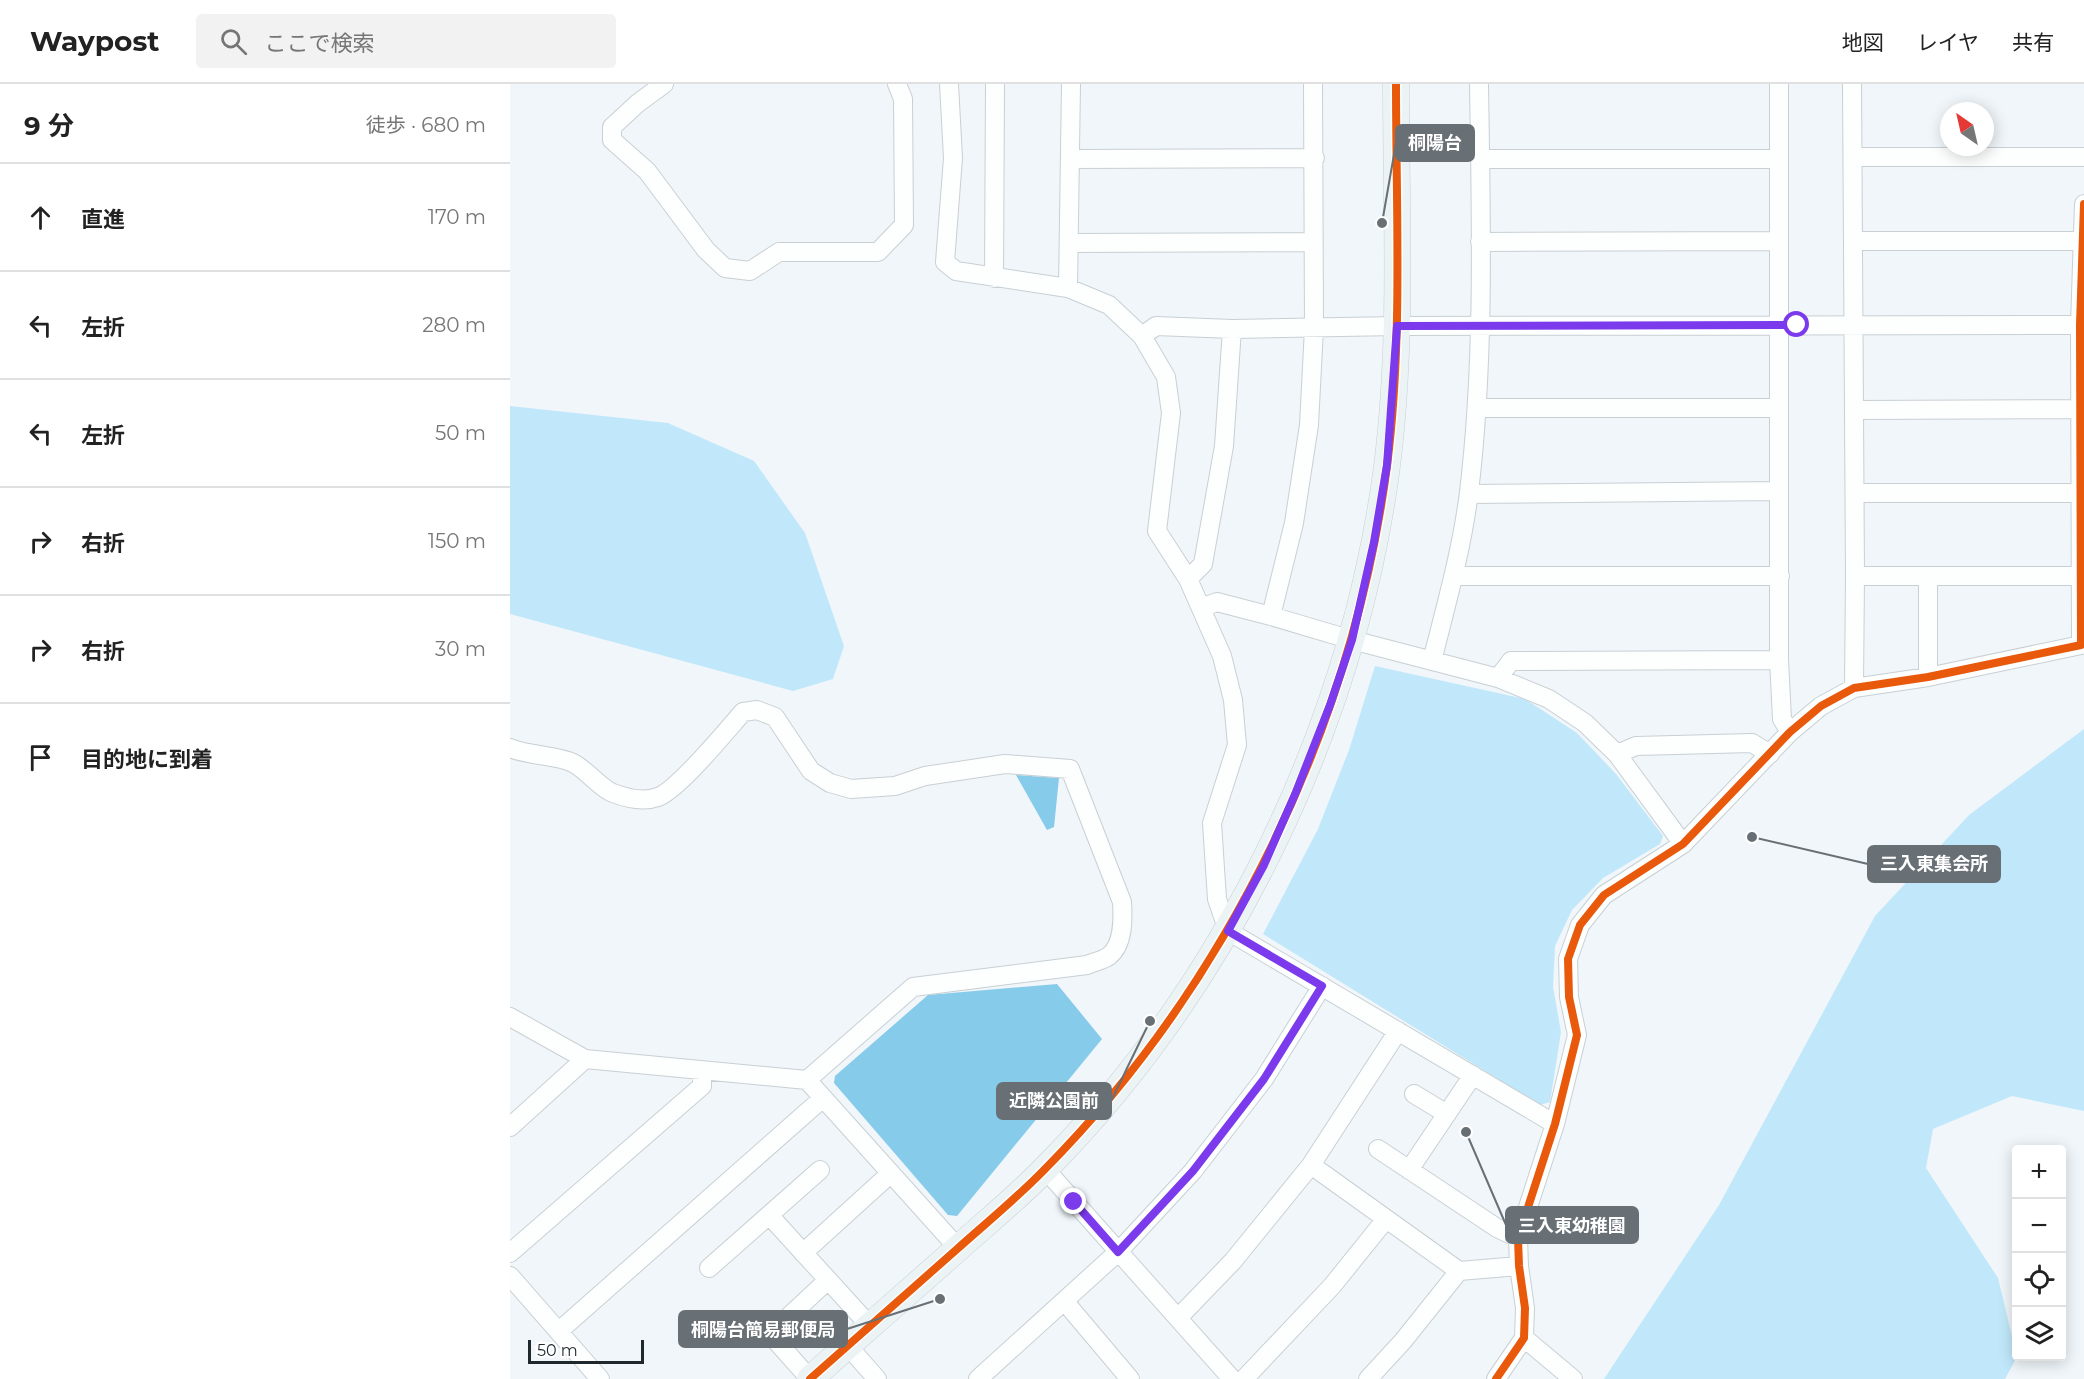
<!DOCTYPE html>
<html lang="ja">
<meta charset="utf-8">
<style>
body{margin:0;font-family:Montserrat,"Noto Sans JP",sans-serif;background:#f2f2f2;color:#222}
.controls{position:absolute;right:18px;bottom:18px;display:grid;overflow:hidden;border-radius:6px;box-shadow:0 3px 15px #0003}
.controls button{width:54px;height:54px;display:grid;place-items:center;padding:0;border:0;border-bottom:2px solid #e0e0e0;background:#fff;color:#222;font:30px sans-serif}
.compass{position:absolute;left:1430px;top:18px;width:54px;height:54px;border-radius:50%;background:#fff;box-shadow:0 3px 15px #0003;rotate:326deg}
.scale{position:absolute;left:18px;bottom:15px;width:116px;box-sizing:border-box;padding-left:6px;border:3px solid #1e282d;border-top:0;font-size:16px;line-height:21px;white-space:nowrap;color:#1e282d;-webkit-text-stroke:4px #fff;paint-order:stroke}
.stop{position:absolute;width:18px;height:18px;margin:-14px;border:4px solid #7c3aed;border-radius:50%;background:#fff}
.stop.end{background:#7c3aed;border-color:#fff;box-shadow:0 2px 6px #0008}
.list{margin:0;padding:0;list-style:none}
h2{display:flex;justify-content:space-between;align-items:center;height:78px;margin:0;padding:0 24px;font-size:26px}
h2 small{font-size:20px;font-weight:400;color:#767676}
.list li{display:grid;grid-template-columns:39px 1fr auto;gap:18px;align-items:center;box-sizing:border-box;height:108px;padding:0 24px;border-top:2px solid #e0e0e0}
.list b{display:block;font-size:22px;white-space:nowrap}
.list em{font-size:20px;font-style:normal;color:#767676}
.icon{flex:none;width:33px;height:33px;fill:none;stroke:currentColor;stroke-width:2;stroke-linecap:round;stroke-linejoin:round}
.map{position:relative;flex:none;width:1574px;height:1295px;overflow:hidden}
header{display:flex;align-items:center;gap:36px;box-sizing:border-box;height:84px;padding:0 30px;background:#fff;border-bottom:2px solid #e0e0e0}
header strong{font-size:28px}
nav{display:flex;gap:33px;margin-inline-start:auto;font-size:21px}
.search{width:420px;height:54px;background:#f2f2f2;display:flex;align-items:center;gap:15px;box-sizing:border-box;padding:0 21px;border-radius:6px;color:#767676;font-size:22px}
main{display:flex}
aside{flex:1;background:#fff}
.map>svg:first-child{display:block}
.green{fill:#c1e8fa}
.water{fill:#86cbea}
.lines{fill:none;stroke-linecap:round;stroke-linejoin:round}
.street-casing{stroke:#c8d0d4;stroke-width:20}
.secondary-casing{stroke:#c8d0d4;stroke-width:27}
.street{stroke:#fdfefe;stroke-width:18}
.secondary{stroke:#ecf3f5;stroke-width:26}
.cycleway-casing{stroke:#fff;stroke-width:11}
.cycleway{stroke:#e8590c;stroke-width:8}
.route{stroke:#7c3aed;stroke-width:8}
.leader{fill:none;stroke:#687075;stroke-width:2}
.callout-dot{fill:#687075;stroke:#fff;stroke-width:2}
.callout{fill:#687075;stroke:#687075;stroke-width:2}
.callout-label{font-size:18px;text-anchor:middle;font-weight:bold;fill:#fff}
</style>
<header>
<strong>Waypost</strong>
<div class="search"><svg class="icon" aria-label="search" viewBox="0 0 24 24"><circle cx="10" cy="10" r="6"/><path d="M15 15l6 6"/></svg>ここで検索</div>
<nav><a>地図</a><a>レイヤ</a><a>共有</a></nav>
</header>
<main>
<aside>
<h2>9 分<small>徒歩 · 680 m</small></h2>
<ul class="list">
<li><svg class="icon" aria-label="ahead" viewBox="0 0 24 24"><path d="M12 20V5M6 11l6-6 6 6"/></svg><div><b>直進</b></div><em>170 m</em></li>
<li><svg class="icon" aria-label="left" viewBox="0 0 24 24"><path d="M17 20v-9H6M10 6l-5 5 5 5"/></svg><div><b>左折</b></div><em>280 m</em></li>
<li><svg class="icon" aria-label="left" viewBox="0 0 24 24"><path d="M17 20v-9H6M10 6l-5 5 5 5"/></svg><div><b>左折</b></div><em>50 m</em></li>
<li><svg class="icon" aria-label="right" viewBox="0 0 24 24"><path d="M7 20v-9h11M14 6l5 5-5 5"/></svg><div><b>右折</b></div><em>150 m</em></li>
<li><svg class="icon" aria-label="right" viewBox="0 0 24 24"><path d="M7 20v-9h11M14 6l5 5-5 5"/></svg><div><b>右折</b></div><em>30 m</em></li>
<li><svg class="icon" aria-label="arrive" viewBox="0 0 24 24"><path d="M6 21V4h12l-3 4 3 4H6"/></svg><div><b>目的地に到着</b></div></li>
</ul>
</aside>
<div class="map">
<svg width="1574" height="1295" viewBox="0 0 1574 1295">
<rect width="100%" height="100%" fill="#f0f6fa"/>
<!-- green -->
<path class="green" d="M0,322L158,339L244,377L295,449L334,562L323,595L283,607L0,530Z
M865,582L1015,615L1067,649L1106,690L1153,752L1150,760L1093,794L1062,826L1045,862L1043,903L1051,948L1040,1018L1030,1021L753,850L808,745L839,666Z
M1574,645V1027L1502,1012L1423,1045L1416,1084L1488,1194L1507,1273L1495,1295H1094L1209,1121L1365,832L1459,731Z"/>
<!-- water -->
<path class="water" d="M506,691L549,694L544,743L537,746Z
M547,900L592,955L447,1132L438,1131L324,999L325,992L418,911Z"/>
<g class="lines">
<defs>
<path id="street" d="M154,0L128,19L102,43V56L137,87L196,166L215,184L240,187L269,168H368L394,141L393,15L387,0
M439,0L443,74L435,178L446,187L558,204L599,221L632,252L656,293L661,329L647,447L678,495L712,572L723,616L727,661L702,739L707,815L718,847L1045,1040
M1269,0V576L1272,635L1280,648
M1342,0L1345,492L1344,604
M1343,73H1574
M561,75L805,74
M970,75H1269
M1344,157H1572
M970,158L1268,157
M559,159L803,158
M484,194L485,0
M558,204L561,0
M632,252L646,242L722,245L887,242L1570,241
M967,324H1268
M1345,326L1570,325
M1345,409H1571
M959,410L1269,407
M944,492H1270
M1345,492H1570
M678,495L693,480L714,362L722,245
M691,524L707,518L761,532L842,556L988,594L1039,615L1075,639L1107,670L1173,760
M761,532L784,439L799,341L804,244L803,0
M922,577C936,521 952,465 959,408C975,275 971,134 969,0
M1418,593V492
M988,594L1001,577L1269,576
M0,664C19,672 47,671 63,679C77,686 91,705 103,709C116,714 134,718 148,713C169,705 216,647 233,628L247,626L265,633L301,687L320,699L341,705L385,702L415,692L495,680L560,685L612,818C613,834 614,860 599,872C594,876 584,878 577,881L403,903L297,996
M1107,670L1126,662L1242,659L1260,670
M0,933L75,975L297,996L448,1164
M904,1010L937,1030
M0,1043L75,975
M868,1065L987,1144L1008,1154
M801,1081L949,1187L1009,1182
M535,1085L722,1295
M899,1086L963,991
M259,1131L360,1242
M0,1169L192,1002V986
M293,1169L381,1089
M199,1184L310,1086
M0,1192L90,1295
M555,1218L620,1295
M668,1234L723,1177L801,1081L888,947
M49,1247L313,1014
M1014,1254L1063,1295
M338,1262L367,1295
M300,1295L260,1250L318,1196
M468,1295L608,1168L683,1087L754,995L812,902
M734,1295L822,1202L876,1135
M858,1295L893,1257L949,1187
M986,1295L1014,1254L1015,1224L1009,1182L1008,1154L1045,1040L1067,951L1059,913L1058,875L1070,841L1094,811L1173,760L1280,648L1311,622L1344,604L1418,593L1571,561L1570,241L1574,120"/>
<path id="secondary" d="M300,1295C349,1252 397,1209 446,1166C476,1139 507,1114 535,1085C719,899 843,641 877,382C893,256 886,127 886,0"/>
</defs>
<!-- street casing -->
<use href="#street" class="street-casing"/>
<!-- secondary casing -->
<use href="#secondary" class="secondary-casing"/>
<!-- street -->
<use href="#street" class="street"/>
<!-- secondary -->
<use href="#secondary" class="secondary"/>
<defs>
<path id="cycleway" d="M300,1295C349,1252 397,1209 446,1166C476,1139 507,1114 535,1085C719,899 843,641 877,382C893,256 886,127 886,0
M986,1295L1014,1254L1015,1224L1009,1182L1008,1154L1045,1040L1067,951L1059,913L1058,875L1070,841L1094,811L1173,760L1280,648L1311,622L1344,604L1418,593L1571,561L1570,241L1574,120"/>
</defs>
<!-- cycleway casing -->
<use href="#cycleway" class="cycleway-casing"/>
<!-- cycleway -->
<use href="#cycleway" class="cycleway"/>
</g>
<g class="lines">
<!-- route -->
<path class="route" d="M564,1118L608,1168L683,1087L754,995L812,902L718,847L754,781L786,708L820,621L842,556L864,458L877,381L887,242L1287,241"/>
</g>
<!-- callouts -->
<path class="leader" d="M872 139L886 59M1242 753L1358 780M640 937L601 1017M956 1048L996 1141M430 1215L337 1245"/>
<g class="callout-dot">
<circle cx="872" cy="139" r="6"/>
<circle cx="1242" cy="753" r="6"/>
<circle cx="640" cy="937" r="6"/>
<circle cx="956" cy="1048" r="6"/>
<circle cx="430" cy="1215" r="6"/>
</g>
<g class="callout">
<rect x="886" y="41" width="78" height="36" rx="6"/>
<rect x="1358" y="762" width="132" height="36" rx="6"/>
<rect x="487" y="999" width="114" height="36" rx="6"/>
<rect x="996" y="1123" width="132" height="36" rx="6"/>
<rect x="169" y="1227" width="168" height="36" rx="6"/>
</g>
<g class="callout-label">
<text x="925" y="65">桐陽台</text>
<text x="1424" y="786">三入東集会所</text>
<text x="544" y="1023">近隣公園前</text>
<text x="1062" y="1148">三入東幼稚園</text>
<text x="253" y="1252">桐陽台簡易郵便局</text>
</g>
</svg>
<div class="controls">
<button>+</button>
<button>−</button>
<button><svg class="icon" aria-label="locate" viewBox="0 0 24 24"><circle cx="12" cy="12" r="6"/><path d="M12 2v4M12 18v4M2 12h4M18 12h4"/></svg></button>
<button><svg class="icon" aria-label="layers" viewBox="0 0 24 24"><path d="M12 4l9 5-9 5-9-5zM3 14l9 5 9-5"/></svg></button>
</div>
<svg class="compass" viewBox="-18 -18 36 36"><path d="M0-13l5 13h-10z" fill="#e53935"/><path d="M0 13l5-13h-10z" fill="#767676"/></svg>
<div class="scale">50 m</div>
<div class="stop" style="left:1287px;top:241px"></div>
<div class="stop end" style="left:564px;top:1118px"></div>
</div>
</main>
